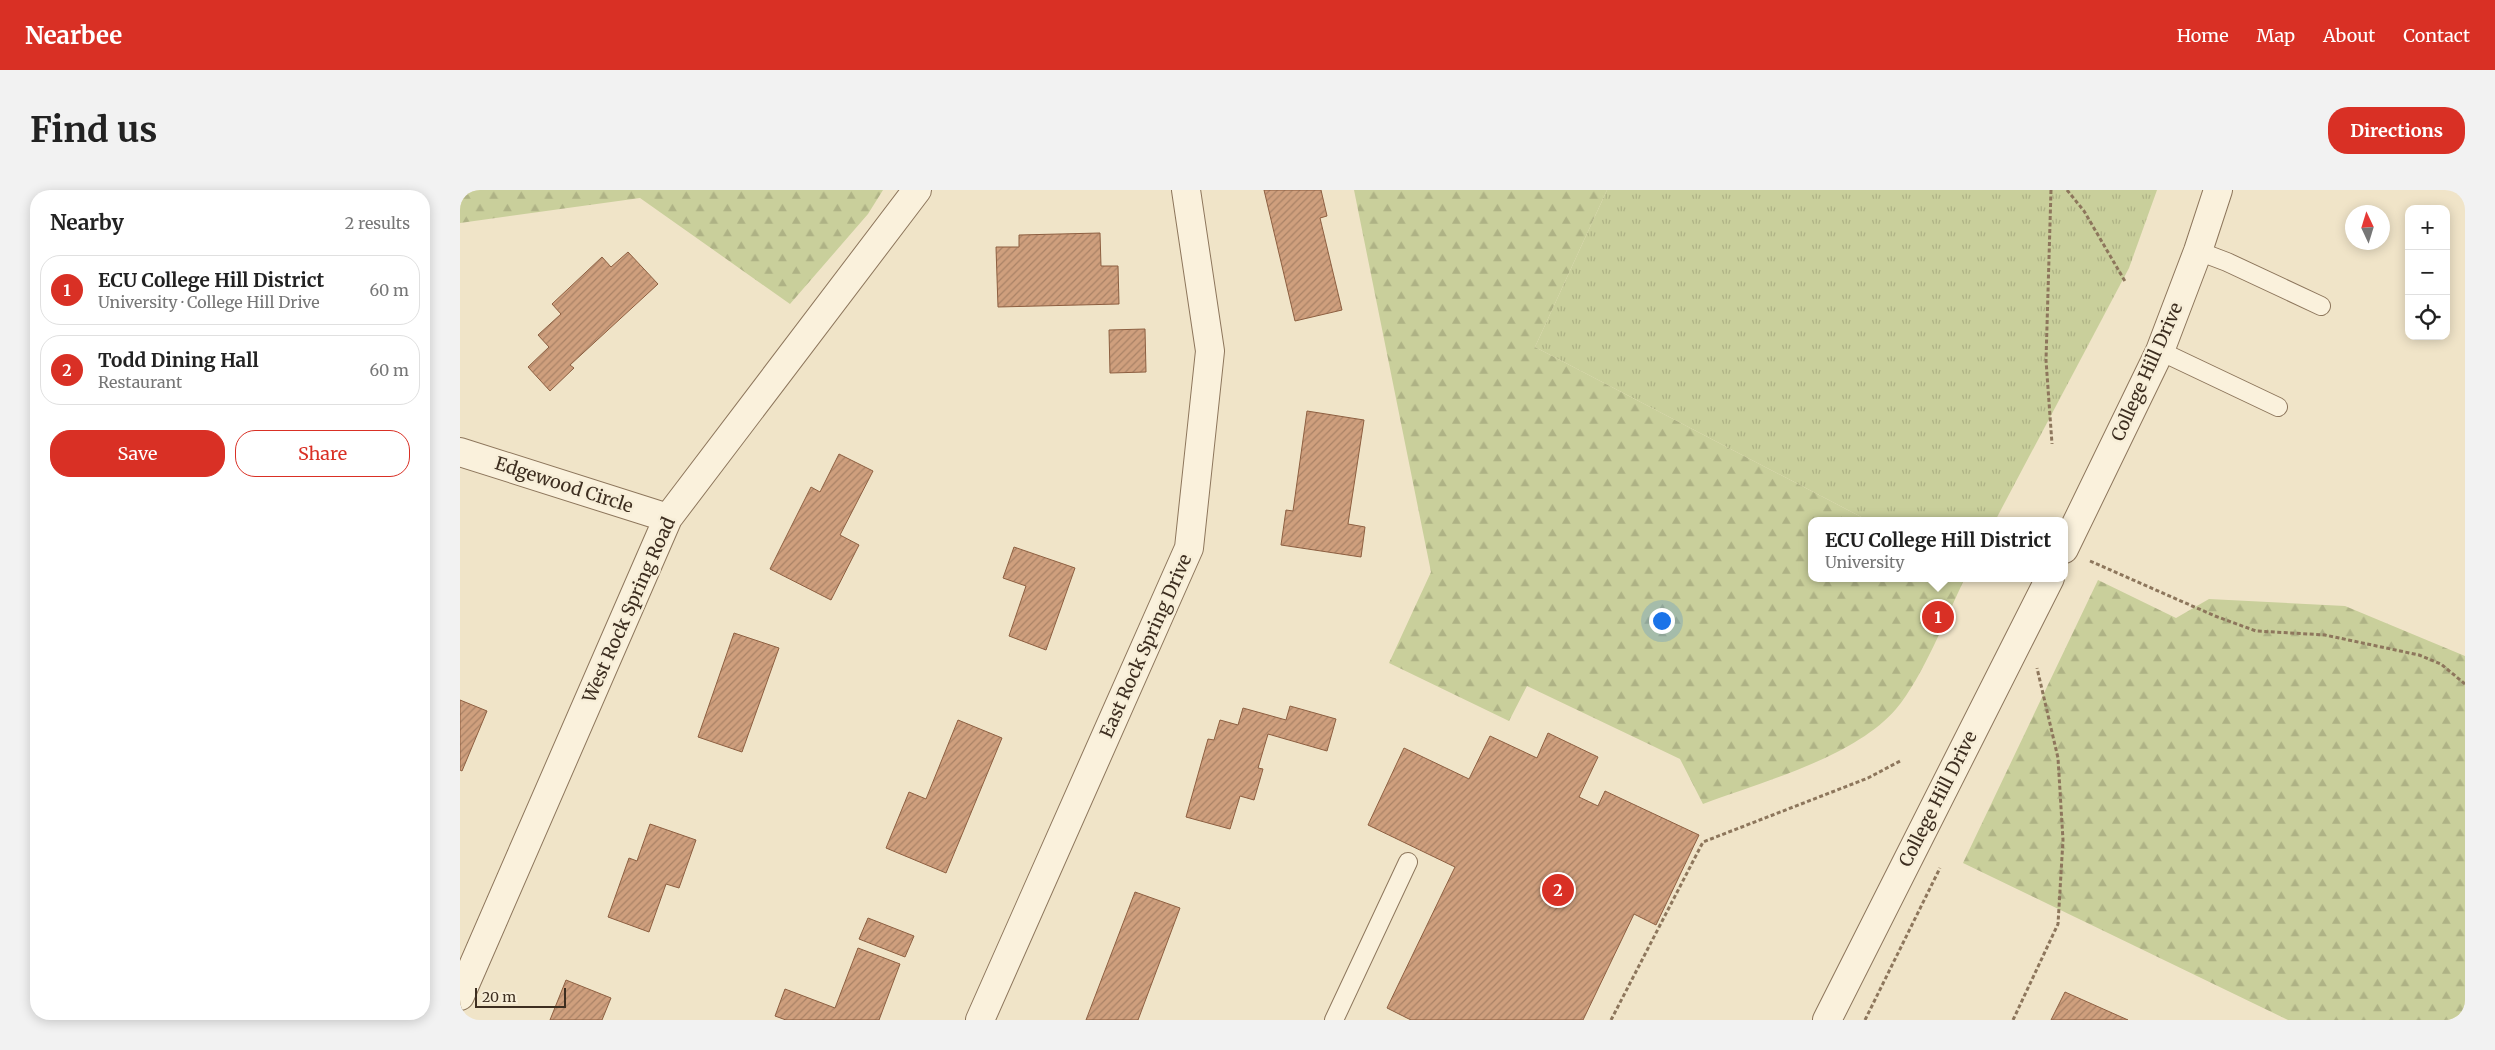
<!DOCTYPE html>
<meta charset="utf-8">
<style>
body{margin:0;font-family:Merriweather,serif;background:#f2f2f2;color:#222}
.controls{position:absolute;right:15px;top:15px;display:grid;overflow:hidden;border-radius:10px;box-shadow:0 2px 12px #0003}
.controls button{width:45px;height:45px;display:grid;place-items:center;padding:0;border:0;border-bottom:1px solid #e0e0e0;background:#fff;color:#222;font:25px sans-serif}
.compass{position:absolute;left:1885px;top:15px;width:45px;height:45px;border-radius:50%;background:#fff;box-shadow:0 2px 12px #0003;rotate:356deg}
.scale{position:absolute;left:15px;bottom:12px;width:91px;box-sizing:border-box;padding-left:5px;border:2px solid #3d2e20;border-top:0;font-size:14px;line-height:18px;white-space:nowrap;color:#3d2e20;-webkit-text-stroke:4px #f7eed8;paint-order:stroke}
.you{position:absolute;left:1201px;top:430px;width:18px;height:18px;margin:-12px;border:4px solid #fff;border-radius:50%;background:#1a73e8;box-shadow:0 0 0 8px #1a73e833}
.badge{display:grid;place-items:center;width:32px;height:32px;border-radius:50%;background:#d93025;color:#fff;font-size:16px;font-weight:700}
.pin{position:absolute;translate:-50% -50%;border:2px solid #fff;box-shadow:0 1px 5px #0006}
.popup{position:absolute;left:1348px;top:327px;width:260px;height:65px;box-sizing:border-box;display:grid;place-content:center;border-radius:10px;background:#fff;filter:drop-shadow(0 1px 4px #0005);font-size:16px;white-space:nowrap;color:#767676}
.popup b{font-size:19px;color:#222}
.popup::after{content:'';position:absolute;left:50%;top:100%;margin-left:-10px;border:10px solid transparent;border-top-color:#fff}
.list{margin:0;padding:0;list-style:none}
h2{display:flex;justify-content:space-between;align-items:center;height:65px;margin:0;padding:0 20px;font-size:21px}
h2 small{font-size:16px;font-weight:400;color:#767676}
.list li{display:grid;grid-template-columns:32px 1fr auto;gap:15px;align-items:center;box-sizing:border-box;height:70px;margin:0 10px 10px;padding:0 10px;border:1px solid #e0e0e0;border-radius:20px}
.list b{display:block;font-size:19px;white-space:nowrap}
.list p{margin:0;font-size:16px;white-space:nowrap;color:#767676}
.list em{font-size:16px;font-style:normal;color:#767676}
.actions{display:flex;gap:10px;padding:15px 20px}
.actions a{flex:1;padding:11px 0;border:1px solid #d93025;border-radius:20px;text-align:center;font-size:18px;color:#d93025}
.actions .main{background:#d93025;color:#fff}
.icon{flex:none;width:28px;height:28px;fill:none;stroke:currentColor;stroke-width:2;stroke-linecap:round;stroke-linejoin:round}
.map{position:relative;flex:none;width:2005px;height:830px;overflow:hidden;border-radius:20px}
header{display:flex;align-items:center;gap:30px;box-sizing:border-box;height:70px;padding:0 25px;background:#d93025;color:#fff}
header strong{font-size:24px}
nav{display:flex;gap:28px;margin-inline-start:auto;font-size:18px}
.intro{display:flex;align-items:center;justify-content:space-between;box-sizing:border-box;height:120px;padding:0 30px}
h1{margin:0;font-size:35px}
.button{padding:12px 22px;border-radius:20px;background:#d93025;color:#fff;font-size:18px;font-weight:700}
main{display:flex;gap:30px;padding:0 30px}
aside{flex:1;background:#fff;border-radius:20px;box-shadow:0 2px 12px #0003}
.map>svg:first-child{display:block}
.grass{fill:url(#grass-tufts)}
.forest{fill:url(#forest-firs)}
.building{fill:url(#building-hatch);stroke:#8d5f41}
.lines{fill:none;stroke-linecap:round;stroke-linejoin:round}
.lane-casing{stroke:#8d765c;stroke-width:20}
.street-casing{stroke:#8d765c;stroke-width:30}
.path{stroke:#8d765c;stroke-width:3;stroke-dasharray:4 2.5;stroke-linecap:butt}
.lane{stroke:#faf1dc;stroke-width:18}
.street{stroke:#faf1dc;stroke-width:28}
.labels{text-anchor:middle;stroke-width:5;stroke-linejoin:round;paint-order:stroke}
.street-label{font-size:18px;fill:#3d2e20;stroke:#f7eed8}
</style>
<header>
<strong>Nearbee</strong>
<nav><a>Home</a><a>Map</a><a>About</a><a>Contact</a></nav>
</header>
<div class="intro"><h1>Find us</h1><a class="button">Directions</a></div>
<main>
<aside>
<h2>Nearby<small>2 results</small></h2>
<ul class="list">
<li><span class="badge">1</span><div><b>ECU College Hill District</b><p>University · College Hill Drive</p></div><em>60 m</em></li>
<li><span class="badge">2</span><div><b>Todd Dining Hall</b><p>Restaurant</p></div><em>60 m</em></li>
</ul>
<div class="actions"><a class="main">Save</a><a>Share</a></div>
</aside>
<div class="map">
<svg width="2005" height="830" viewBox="0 0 2005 830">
<defs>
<pattern id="grass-tufts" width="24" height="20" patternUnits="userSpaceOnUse" patternTransform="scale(1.25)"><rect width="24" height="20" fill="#c9cf9b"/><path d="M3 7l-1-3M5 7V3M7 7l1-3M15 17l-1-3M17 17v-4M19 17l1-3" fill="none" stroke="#aeb285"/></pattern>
<pattern id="forest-firs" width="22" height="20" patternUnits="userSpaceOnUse" patternTransform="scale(1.25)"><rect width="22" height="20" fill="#c9cf9b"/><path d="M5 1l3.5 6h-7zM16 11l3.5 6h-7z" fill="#aeb285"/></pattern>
<pattern id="building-hatch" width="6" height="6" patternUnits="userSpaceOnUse" patternTransform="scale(1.25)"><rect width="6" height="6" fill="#cf9f7d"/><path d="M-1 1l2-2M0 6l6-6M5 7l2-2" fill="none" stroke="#a98266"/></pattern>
</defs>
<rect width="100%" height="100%" fill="#f0e4c8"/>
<!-- grass -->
<path class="grass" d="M1147,0H1697L1669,78L1535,331H1409L1075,157Z"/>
<!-- forest -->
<path class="forest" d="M0,0H423L408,24L330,114L180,8L0,33Z
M894,0H1147L1075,157L1409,331H1352V388H1505C1486,427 1463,487 1436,519C1395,567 1302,592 1243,614L1220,569L1067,496L1049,531L929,473L971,382Z
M1638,390L1716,428L1749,409L1885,416L2005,466V830H1828L1503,673Z"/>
<!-- building -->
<path class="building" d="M804,0H861L867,26L860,28L882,120L835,131Z
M640,43L641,76H658L659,114L538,117L536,57H559V45Z
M168,62L198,94L110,175L114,178L90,201L68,177L89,157L78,145L101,124L92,114L142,67L151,77Z
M685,139L686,182L650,183L649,140Z
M847,221L904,230L888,334L905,337L901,367L821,355L826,320L833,321Z
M379,264L413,281L380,345L399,355L371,410L310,379L351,297L360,302Z
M554,357L615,378L586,460L549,446L566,396L543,388Z
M274,443L319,458L282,562L238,547Z
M0,510L27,521L2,581L0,580Z
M830,516L876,529L867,561L808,544L798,578L803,579L794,610L780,606L770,639L726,627L748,549L754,550L760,530L778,535L783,518L826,530Z
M498,530L542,548L486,683L426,658L449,602L466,609Z
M1088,543L1138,567L1119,607L1138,616L1145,601L1239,645L1196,735L1174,724L1123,830H951L927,818L995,677L908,635L944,558L1009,589L1030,546L1077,568Z
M190,634L236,650L219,698L206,694L189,742L148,727L169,668L177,671Z
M675,702L720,718L678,830H626Z
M408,728L454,746L445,767L399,749Z
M398,758L440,774L419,830H326L315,826L325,799L375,818Z
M106,790L151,808L142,830H90Z
M1605,802L1668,830H1591Z"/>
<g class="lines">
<defs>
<path id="lane" d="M1738,61L1767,72L1861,116
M1700,161L1818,217
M874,830L948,672"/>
<path id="street" d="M0,262L208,328
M1604,359L1700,161L1738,61L1758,0
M0,806L208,328L457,0
M520,830L729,358L750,161L726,0
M1367,830L1590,388"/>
</defs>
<!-- lane casing -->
<use href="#lane" class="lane-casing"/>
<!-- street casing -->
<use href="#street" class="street-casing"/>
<!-- path -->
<path class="path" d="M1591,0L1586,170L1592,254
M1607,0L1624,21L1666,93
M1630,371L1755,426L1796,441L1865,445L1959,465L1981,474L2005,494
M1151,830L1243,652L1408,588L1442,570
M1405,830L1480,678
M1553,830L1598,734L1603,650L1598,568L1577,478"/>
<!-- lane -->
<use href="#lane" class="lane"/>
<!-- street -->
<use href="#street" class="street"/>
</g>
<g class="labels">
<!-- street labels -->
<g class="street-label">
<text transform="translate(1687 182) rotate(-66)" y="6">College Hill Drive</text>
<text transform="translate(104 295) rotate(18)" y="6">Edgewood Circle</text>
<text transform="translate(169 420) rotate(-66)" y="6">West Rock Spring Road</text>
<text transform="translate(686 456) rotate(-66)" y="6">East Rock Spring Drive</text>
<text transform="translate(1478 609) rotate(-63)" y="6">College Hill Drive</text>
</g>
</g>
</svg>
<div class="controls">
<button>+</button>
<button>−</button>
<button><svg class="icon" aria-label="locate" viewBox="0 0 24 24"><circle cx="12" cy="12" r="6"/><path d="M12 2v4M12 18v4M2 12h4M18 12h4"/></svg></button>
</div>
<svg class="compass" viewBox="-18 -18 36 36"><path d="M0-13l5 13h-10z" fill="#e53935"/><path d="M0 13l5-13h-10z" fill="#767676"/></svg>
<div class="scale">20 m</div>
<div class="you"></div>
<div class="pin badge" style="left:1478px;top:427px">1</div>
<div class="popup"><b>ECU College Hill District</b>University</div>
<div class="pin badge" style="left:1098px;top:700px">2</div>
</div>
</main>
